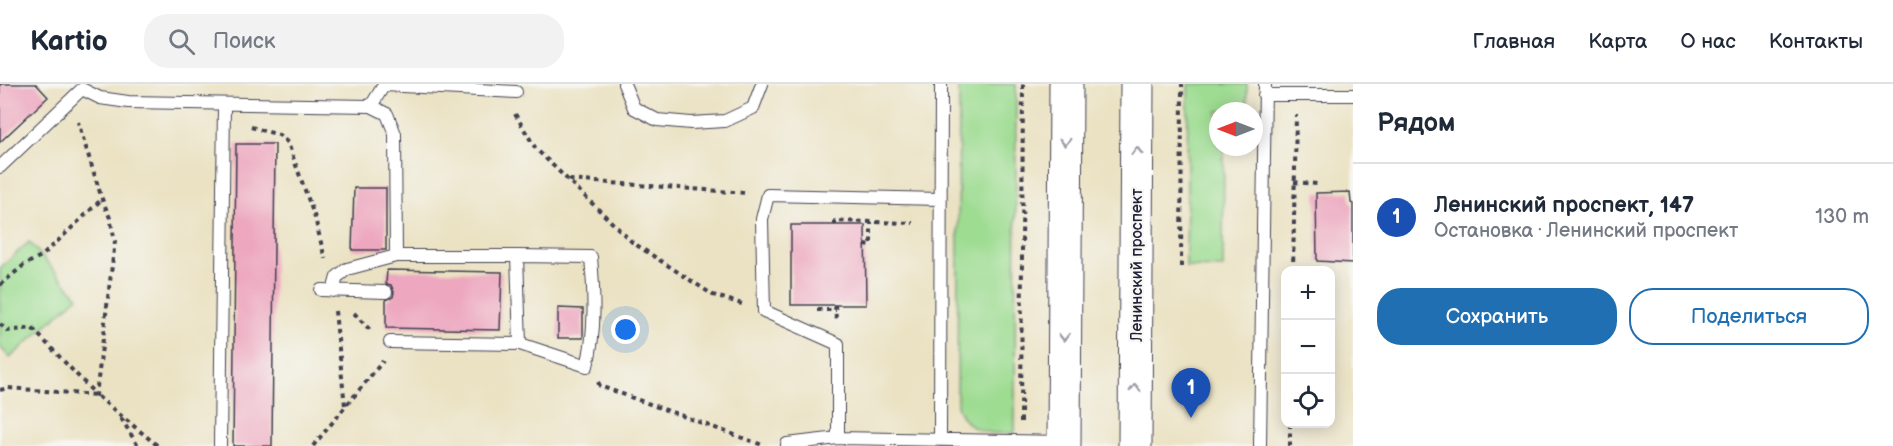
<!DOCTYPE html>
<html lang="ru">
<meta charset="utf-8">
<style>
body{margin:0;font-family:"Balsamiq Sans",sans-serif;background:#f2f2f3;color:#1f2937}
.controls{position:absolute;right:18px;bottom:18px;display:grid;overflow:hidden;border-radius:12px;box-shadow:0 3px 15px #0003}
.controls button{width:54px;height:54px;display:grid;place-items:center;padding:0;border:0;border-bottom:2px solid #e0e1e3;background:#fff;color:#1f2937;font:30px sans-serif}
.compass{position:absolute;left:1209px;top:18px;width:54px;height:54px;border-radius:50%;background:#fff;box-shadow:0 3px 15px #0003;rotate:270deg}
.you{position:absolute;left:626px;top:246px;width:21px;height:21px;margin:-15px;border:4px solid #fff;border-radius:50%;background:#1a73e8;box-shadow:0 0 0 9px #1a73e833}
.badge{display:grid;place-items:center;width:39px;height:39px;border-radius:50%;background:#1f6fb2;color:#fff;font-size:20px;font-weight:700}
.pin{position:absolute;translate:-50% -50px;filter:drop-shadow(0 2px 3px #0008)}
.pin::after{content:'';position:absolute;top:32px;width:21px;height:18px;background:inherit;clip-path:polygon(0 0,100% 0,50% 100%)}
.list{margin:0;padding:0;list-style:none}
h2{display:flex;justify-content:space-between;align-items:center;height:78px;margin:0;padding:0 24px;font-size:26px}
h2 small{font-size:20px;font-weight:400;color:#747a83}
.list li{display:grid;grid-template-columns:39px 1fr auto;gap:18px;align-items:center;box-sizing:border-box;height:108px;padding:0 24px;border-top:2px solid #e0e1e3}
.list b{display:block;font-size:22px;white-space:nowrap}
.list p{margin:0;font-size:20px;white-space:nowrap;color:#747a83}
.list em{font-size:20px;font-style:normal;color:#747a83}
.actions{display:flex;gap:12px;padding:18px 24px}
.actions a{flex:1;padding:14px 0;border:2px solid #1f6fb2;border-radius:24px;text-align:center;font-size:21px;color:#1f6fb2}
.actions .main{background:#1f6fb2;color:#fff}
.icon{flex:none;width:33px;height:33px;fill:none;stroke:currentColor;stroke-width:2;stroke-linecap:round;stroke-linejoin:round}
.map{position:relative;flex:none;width:1353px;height:362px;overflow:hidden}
header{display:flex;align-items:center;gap:36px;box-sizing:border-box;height:84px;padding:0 30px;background:#fff;border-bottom:2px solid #e0e1e3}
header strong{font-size:28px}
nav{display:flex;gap:33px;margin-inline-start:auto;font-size:21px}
.search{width:420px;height:54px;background:#f2f2f3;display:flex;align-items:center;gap:15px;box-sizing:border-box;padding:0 21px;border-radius:24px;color:#747a83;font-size:22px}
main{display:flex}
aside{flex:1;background:#fff}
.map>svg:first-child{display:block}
.green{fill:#9ddc91;stroke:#607f66;stroke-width:1.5}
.building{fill:#eda7bf}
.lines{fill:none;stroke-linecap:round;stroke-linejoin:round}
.lane-casing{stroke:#403f4f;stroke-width:14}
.primary-casing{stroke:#403f4f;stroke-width:35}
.path{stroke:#403f4f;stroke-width:4;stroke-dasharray:4.5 4.5;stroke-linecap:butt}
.lane{stroke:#fff;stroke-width:12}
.primary{stroke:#fff;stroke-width:33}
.oneway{stroke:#9c9ca7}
.labels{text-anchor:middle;stroke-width:4.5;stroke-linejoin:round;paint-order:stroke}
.street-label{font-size:16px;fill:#22223b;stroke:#f6f6f2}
</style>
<header>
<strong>Kartio</strong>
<div class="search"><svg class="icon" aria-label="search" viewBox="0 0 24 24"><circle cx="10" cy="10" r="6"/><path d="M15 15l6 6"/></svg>Поиск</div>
<nav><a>Главная</a><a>Карта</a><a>О нас</a><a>Контакты</a></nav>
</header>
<main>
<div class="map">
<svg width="1353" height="362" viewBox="0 0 1353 362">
<rect width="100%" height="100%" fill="#f6f6f2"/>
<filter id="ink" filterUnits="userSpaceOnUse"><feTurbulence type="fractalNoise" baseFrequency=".0167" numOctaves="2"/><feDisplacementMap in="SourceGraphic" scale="12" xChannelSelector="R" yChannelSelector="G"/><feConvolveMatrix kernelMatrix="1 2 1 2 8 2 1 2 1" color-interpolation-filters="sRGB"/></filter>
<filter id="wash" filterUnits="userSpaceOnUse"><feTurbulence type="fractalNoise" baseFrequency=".008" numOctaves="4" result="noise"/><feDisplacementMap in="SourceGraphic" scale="24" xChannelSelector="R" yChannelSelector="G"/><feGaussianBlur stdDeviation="1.35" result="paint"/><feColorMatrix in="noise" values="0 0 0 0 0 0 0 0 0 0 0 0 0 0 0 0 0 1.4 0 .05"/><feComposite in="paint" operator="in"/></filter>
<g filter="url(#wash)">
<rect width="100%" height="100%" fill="#ebe2c3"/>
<!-- green -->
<path class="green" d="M959,0H1016L1015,348L1011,349C988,351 964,347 957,321Z
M1188,0H1247V27H1218V63H1224L1223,184L1186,183Z
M29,158L78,213L10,274L0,263V184Z"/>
<g id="blocks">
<!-- building -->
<path class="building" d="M0,0H36L48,13L0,58Z
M236,60H275L272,362H233Z
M354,104H386V166H352Z
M1350,108L1351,119L1353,120V179L1317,177L1316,109Z
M791,141H865L866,221H791Z
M387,186L502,188L500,246L386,244V216L393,213L394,208L391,201L386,200Z
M558,224L583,225V254H558Z"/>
</g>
</g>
<g filter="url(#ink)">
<use href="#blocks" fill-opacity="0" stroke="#403f4f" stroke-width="1.5"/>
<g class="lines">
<defs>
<path id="lane" d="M624,0L634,24L657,36L691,39L725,37L753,24L762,0
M1264,11H1353
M371,22L384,1L516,8
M0,83L82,5L100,14L128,18L371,22L387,30L395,50L396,172
M517,172L591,173C594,209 596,247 587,282L520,260
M321,206L386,208
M333,207L337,193L347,185L396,172H517L520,260L390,258
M838,354V260L764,227L762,135L768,111L940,115
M940,356L941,0
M220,362L224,21
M787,362V360L838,354L1063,358
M1260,362L1265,0"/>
<path id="primary" d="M1064,362L1066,0
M1135,362L1137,0"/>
</defs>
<!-- lane casing -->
<use href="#lane" class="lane-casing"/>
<!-- primary casing -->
<use href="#primary" class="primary-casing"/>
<!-- path -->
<path class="path" d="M515,30L536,65L632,158L713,211L745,221
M251,43L279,51L288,59L315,134L325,175
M569,96L747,109
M1294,98L1317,100
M835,141V137L913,139
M865,161L871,162V138
M1181,183L1182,0
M1293,186L1296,31
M0,201L24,181L43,171L102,115
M835,221L836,235
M817,226H836
M335,227L345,322
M354,229L372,248
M0,240L7,247L32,244L96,311L115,157L110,134L102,115L78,38
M598,298L600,302L765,362
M0,306L8,304L96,311L158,362
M121,334L138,362
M1021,338L1023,0
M313,362L383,277
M1290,362V340"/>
<!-- lane -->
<use href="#lane" class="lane"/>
<!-- primary -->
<use href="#primary" class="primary"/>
</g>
<!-- one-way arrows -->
<defs><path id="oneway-chevron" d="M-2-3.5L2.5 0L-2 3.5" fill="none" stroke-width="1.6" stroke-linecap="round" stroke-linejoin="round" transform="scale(1.5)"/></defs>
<g class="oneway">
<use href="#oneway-chevron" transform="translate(1065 58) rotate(90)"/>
<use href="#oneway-chevron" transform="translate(1137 67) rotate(-90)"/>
<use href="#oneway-chevron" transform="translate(1064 253) rotate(90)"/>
<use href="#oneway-chevron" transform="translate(1135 304) rotate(-90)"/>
</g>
</g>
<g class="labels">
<!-- street labels -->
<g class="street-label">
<text transform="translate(1136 181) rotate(-90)" y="6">Ленинский проспект</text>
</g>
</g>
</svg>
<div class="controls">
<button>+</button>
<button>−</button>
<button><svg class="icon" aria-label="locate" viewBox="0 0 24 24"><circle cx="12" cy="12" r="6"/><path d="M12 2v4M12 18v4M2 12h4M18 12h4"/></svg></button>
</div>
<svg class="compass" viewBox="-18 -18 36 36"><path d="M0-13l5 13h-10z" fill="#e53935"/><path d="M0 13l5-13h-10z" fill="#747a83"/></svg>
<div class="you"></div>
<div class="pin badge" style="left:1191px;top:334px;background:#1a4fb4">1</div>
</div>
<aside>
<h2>Рядом<small></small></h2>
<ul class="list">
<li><span class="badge" style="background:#1a4fb4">1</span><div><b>Ленинский проспект, 147</b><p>Остановка · Ленинский проспект</p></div><em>130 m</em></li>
</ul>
<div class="actions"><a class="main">Сохранить</a><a>Поделиться</a></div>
</aside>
</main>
